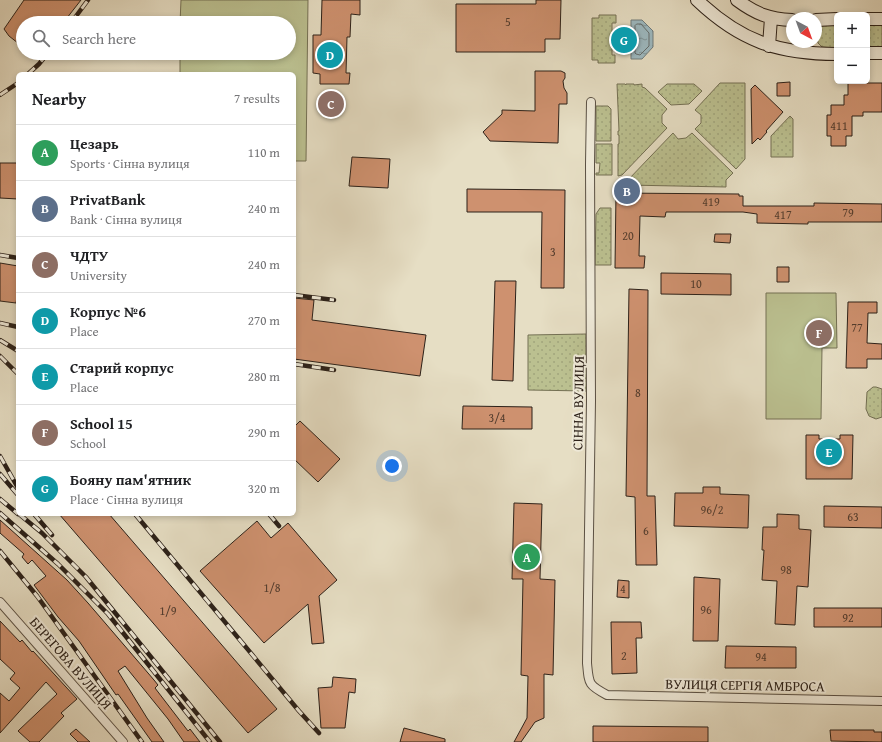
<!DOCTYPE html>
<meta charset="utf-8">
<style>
body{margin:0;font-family:"Gentium Book Plus",serif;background:#f2f2f2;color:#202124}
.controls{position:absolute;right:12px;top:12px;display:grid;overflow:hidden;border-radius:6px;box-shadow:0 2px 6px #0003}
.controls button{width:36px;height:36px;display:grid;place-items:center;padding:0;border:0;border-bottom:1px solid #e0e0e0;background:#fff;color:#202124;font:20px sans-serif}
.compass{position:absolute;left:786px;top:12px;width:36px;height:36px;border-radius:50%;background:#fff;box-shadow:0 2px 6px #0003;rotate:139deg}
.you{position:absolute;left:392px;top:466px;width:14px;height:14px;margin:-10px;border:3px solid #fff;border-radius:50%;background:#1a73e8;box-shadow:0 0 0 6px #1a73e833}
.badge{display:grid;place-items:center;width:26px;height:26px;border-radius:50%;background:#ea580c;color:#fff;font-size:13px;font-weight:700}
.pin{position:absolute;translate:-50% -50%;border:2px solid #fff;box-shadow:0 1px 4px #0006}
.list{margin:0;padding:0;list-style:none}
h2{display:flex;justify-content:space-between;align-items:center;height:52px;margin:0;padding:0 16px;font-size:17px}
h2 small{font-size:13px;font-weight:400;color:#757577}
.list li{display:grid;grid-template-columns:26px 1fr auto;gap:12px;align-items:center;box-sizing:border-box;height:56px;padding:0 16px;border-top:1px solid #e0e0e0}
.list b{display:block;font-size:15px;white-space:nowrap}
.list p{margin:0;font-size:13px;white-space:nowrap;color:#757577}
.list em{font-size:13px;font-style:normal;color:#757577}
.icon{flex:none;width:22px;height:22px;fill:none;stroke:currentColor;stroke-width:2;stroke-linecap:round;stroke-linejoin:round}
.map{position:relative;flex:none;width:882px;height:742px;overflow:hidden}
.search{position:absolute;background:#fff;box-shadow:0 2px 6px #0003;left:16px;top:16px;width:280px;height:44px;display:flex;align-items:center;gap:10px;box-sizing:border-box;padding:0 14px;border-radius:22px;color:#757577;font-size:15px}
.panel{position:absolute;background:#fff;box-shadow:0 2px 6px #0003;left:16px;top:72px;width:280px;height:444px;border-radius:6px}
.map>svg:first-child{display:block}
.green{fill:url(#green-dots);stroke:#747054}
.pitch{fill:#bbc090;stroke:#747054}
.water{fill:url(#water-ripples);stroke:#707c7d}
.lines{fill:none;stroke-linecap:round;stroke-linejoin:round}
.shore{stroke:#646d6c;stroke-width:1}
.building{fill:#ce916f;stroke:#2c2119}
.street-casing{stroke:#5a5044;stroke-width:10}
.secondary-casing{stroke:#2c2119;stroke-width:14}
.street{stroke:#efead9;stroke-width:8}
.secondary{stroke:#efead9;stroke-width:12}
.rail-casing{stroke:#2c2119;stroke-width:4.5}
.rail{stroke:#efead9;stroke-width:3;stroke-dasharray:9;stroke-linecap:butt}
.labels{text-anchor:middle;stroke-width:4;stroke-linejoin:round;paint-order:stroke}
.number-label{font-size:12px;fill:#543d2e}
.street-label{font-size:14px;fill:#2c2119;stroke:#efead9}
</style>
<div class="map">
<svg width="882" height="742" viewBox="0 0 882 742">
<defs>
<pattern id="green-dots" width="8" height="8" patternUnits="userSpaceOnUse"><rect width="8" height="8" fill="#bbc090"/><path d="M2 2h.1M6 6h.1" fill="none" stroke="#a1a57c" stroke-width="1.8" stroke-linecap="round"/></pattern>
<pattern id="water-ripples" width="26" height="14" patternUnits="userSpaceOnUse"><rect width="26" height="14" fill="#9db9c0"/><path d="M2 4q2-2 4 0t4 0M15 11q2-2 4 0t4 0" fill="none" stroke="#80969b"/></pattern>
</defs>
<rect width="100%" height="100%" fill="#e6dec4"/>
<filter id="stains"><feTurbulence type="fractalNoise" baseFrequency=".005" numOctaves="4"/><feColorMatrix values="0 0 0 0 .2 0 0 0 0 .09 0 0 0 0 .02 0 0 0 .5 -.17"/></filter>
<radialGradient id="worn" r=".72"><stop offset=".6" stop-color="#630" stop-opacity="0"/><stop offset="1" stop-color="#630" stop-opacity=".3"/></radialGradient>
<!-- green -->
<path class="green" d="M599,15H616V23H612V55H615V63H598V60H592V18H599Z
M867,24H882V47H867Z
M825,25H837V48L822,47L818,43C816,36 816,27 825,25Z
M720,83H745V159L736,169L695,129L701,123V115L695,110Z
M617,84H625L626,85V84H634V85L642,84V87L645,88L667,109L662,115V123L667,128L622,175L618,176V144H619V135H618V131H619Z
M667,84H694L702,91L689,104L671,105L658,92Z
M596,106H608L611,109V141H596Z
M790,116L793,119V157H771V136Z
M673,133L678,139L686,138L692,133L733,173L726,180V187L627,185V181Z
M596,144H612V175H596V173H599L600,163H596Z
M600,208H611V265H595L596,214Z
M586,334V391L528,390V335Z
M873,387H876L882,389V417L876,419L869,416L866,409L867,392Z"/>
<!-- pitch -->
<path class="pitch" d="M181,0H308L306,161H294V74H180V53H289V23H180Z
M766,293H836L837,348H822L821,419H766Z"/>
<!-- water -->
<path class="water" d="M631,20H642L653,31V47L642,59H631Z"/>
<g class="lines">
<!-- shore -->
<path class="shore" d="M637,24H641L649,33V46L640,55L636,54L635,53V26Z"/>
</g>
<!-- building -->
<path class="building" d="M24,0H81L63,23H23V47L9,36L4,29Z
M322,0H360V15L351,14L350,37H347L346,73H350L349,84H320V74L313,73V35H321Z
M536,0H561L560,39H545V52H456V4H536Z
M535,71H561L565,73V78L563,81L564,88L567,93V104H559L558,143L490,141L483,132L502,114V110L535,111Z
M790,82V96H777V83Z
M848,83H882V112H863V116H852V136H846V146H831V136H827V115H831V105H844V95H848Z
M755,85L783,112L766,131L767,132L760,140L758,138L752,144L751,89Z
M352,157L390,159L388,188L349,186Z
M0,163H18V199L0,198Z
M467,189L565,190L564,288H541L542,212H467Z
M616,193L739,194V196H743V206H814V203L882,204V222H808V224L757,223V214L743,212H666L665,217L640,216L639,256H645L644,268H615Z
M715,234H731L730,243L714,242Z
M0,263L18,266V291L16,303L0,301Z
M777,267H789V282H777Z
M661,273L731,274V295L661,294Z
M495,281H516L513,381L492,380Z
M629,289L648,290L647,496H655L657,565H636L635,497L626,496Z
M294,298L314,300L312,320L426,335L420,376L294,359Z
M848,302H877V313H868L867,343L882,344V359H867V368H846Z
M463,406L532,407V429H462Z
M300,421L340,459L318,482L294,459V427Z
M806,435H819V439H840V435H853L852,479H806Z
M703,487H720V494L749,495L748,528L674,526L675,493H703Z
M514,503L542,504L540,579L555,580L553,675L544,674V718L535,722L521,742H514L527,718L528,676L521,675L523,579H512Z
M824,506L882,507V528L824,527Z
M59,514H109L277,709L248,733Z
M777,514L799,515V529L811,530L808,587L797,586L795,625L775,624L777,581L762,580L764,550H762L763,527H777Z
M0,520L67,580L88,603L154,680L158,685L155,688L188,731L190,729L200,742H184L168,719L125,666L118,671L147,718L164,742H152L118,694L116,695L79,641L58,617L34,585L46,576L32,560L28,564L22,557L24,554L0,533Z
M257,521L271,538L288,523L337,580L319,596L324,643L312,644L308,604L264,643L200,571Z
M694,577L720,579L718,641H693Z
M618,580L629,581V598L617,597Z
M814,608H882V627H814Z
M0,621L20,642L22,640L32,652L33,651L77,699L61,713L64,716L39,742H30L18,731L57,694L46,682L0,733V693L9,701L20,688L10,679L15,673L0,659Z
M611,622H641L642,638H636L637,673L612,674Z
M726,646L796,647V668H725Z
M333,677L356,679L355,693L349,692L345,728H321L318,688L332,687Z
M593,726L708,727V742H593Z
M404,728L445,739V742H400Z
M76,729L90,742H78L70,734Z
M830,730H874V732H882V742L831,741Z"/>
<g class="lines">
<defs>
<path id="street" d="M591,102L590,164L591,401L587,663C589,684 588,685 607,695L882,701
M0,602L123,742"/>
<path id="secondary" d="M697,0C740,41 778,54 837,54
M737,0C756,14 769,19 792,20
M867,19H882
M816,20L837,19
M769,46L771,18
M867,53H882"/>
</defs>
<!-- street casing -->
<use href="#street" class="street-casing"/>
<!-- secondary casing -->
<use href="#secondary" class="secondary-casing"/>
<!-- street -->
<use href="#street" class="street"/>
<!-- secondary -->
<use href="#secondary" class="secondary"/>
<defs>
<path id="rail" d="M71,23L88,0
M28,74L39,64L48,53
M0,95L18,83
M0,255L18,258
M294,295L334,300
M0,323L18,327
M0,340L18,351
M0,356L18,374
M294,364L334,370
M0,456L18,488
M0,474L18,495
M0,499L18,514
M0,513L58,564L108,614L210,742
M19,514L42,533L86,577L220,742
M34,514L52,535
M135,514L299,711L319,733
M269,514L279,526
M0,551L37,596L142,742"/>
</defs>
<!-- rail casing -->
<use href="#rail" class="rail-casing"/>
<!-- rail -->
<use href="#rail" class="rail"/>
</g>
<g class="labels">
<!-- number labels -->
<g class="number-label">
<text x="508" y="26">5</text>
<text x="839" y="130">411</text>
<text x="711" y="206">419</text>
<text x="848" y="217">79</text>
<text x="783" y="219">417</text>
<text x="628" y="240">20</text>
<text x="553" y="256">3</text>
<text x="696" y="288">10</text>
<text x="857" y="332">77</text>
<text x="638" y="397">8</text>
<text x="497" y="422">3/4</text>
<text x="712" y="514">96/2</text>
<text x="853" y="521">63</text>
<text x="646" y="535">6</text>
<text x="786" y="574">98</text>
<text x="272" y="592">1/8</text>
<text x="623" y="593">4</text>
<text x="706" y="614">96</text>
<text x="168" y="615">1/9</text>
<text x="848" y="622">92</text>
<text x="624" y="660">2</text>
<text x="761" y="661">94</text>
</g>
<!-- street labels -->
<g class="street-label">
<text transform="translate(578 403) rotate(-89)" y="5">СІННА ВУЛИЦЯ</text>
<text transform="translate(71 663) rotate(49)" y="5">БЕРЕГОВА ВУЛИЦЯ</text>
<text transform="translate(745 685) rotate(1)" y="5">ВУЛИЦЯ СЕРГІЯ АМБРОСА</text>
</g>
</g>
<rect width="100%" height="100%" filter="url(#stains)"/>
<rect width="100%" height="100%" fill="url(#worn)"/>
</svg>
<div class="controls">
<button>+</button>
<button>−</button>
</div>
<svg class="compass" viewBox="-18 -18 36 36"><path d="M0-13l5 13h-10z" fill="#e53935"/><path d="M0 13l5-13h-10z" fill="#757577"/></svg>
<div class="you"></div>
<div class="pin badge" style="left:527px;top:557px;background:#2e9e5b">A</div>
<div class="pin badge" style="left:627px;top:191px;background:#5c6f8a">B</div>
<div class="pin badge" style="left:331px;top:104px;background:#8d6e63">C</div>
<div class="pin badge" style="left:330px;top:55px;background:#0f9aa8">D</div>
<div class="pin badge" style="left:829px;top:452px;background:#0f9aa8">E</div>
<div class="pin badge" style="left:819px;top:333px;background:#8d6e63">F</div>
<div class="pin badge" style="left:624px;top:40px;background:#0f9aa8">G</div>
<div class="search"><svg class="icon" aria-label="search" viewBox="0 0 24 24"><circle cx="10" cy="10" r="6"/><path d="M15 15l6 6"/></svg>Search here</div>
<section class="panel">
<h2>Nearby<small>7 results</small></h2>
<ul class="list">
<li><span class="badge" style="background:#2e9e5b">A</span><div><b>Цезарь</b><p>Sports · Сінна вулиця</p></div><em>110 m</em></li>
<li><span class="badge" style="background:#5c6f8a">B</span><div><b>PrivatBank</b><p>Bank · Сінна вулиця</p></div><em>240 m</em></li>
<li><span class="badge" style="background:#8d6e63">C</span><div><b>ЧДТУ</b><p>University</p></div><em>240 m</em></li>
<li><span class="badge" style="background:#0f9aa8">D</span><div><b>Корпус №6</b><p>Place</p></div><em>270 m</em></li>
<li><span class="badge" style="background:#0f9aa8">E</span><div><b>Старий корпус</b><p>Place</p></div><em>280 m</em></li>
<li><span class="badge" style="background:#8d6e63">F</span><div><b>School 15</b><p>School</p></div><em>290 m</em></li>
<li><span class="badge" style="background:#0f9aa8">G</span><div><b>Бояну пам'ятник</b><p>Place · Сінна вулиця</p></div><em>320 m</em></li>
</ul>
</section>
</div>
